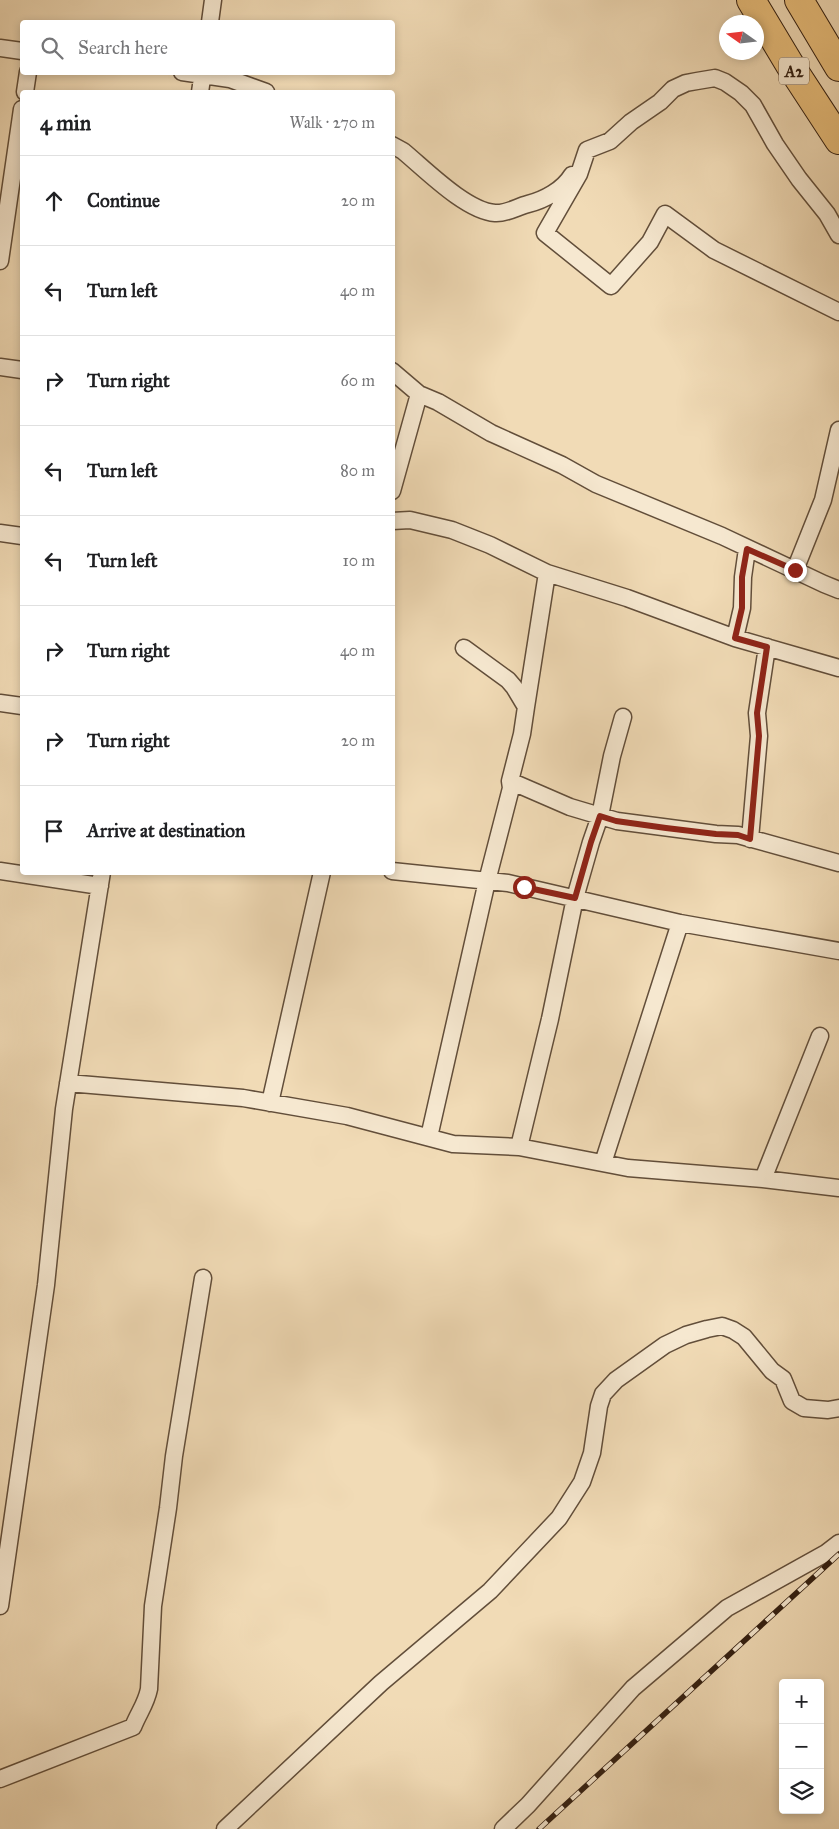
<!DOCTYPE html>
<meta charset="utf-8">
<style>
body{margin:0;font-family:"IM FELL Great Primer",serif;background:#f2f2f2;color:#202124}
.controls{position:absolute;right:15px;bottom:15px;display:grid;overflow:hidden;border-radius:5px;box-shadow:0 2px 8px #0003}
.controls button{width:45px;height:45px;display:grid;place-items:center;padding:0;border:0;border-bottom:1px solid #e0e0e0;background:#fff;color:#202124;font:25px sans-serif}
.compass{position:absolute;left:719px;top:15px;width:45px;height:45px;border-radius:50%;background:#fff;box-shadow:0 2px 8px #0003;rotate:284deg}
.stop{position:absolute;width:15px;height:15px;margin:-11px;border:4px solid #8f2418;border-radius:50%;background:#fff}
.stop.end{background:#8f2418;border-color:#fff;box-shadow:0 1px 5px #0008}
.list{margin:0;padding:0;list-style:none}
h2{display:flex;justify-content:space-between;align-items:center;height:65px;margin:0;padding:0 20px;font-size:21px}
h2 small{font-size:16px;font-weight:400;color:#757577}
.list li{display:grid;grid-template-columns:32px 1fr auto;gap:15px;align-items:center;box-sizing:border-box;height:90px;padding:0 20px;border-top:1px solid #e0e0e0}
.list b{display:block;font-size:19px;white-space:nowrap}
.list em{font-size:16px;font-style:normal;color:#757577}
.icon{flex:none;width:28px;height:28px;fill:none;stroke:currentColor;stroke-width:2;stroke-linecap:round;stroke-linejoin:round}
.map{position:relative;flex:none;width:839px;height:1829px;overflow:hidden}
.search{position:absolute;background:#fff;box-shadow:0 2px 8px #0003;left:20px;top:20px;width:375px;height:55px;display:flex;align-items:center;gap:12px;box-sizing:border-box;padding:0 18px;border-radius:5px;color:#757577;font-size:19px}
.panel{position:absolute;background:#fff;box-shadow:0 2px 8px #0003;left:20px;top:90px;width:375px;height:785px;border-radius:5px}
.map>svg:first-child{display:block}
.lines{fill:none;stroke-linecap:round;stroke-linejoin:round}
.minor-casing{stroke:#624e3a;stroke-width:19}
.trunk-casing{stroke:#331f11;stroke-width:30}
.minor{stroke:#f6e8d0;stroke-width:16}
.trunk{stroke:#e8be7b;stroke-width:28}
.rail-casing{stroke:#331f11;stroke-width:5.5}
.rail{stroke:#f6e8d0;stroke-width:4;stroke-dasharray:11;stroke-linecap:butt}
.route{stroke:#8f2418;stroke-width:6}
.labels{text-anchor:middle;stroke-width:4.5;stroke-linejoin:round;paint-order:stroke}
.shield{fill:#f6e8d0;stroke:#6e5b4a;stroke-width:1}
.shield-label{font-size:16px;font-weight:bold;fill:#331f11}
</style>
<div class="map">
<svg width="839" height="1829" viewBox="0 0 839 1829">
<rect width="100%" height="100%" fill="#f1dbb6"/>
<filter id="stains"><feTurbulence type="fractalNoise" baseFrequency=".004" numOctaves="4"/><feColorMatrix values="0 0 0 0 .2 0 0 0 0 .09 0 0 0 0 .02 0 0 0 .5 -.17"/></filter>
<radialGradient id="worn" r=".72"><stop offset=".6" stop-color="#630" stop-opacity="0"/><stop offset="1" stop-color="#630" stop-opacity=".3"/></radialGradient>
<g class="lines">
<defs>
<path id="minor" d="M210,22L213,0
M0,48L22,51
M182,72L230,79L266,92
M25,92L28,72
M200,92L203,72
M392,145L403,151C426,170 466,211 495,213C506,214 517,207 528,204C544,200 563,190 572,175
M839,235L827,214L799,179L775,144L753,105L741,93L725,82L715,78L697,81L686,83L673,89L660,102L631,122L610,141L587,150L579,174L545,233L611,286L650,242L665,214L714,250L839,312
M0,261L22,109
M0,367L22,370
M392,371L419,394L438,402L491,433L562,465L596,484L722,536L824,584L839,590
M392,491L419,394
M392,521L410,520L452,530L490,545L547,573L627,598L735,638L839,668
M0,533L22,536
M795,570L823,500L839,430
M735,638L742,608L743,577L747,549
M0,703L22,706
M526,707L547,573
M510,781L570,807L617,821L716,834L738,835L839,863
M750,839L759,736L757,713L767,647
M0,871L100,886
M392,871L508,883L680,923L839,951
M68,1083L243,1098L347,1116L453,1144L519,1147L628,1168L763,1179L839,1188
M270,1103L322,872
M429,1137L487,881L511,788L510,781L522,734L526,707L514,687L508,680L464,648
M519,1147L550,1019L575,898L591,842L600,816L612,756L623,717
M603,1163L680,923
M763,1179L820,1036
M0,1606L46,1285L64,1109L102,872
M0,1779L133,1727C139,1712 146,1704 149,1689L153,1606L168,1508L174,1456L203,1278
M225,1829L381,1683L490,1591L559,1518L582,1482L592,1453L599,1406L603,1394L616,1380L665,1345L686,1335L707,1329L722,1326L733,1330L744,1337L772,1371L783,1379L792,1401L804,1408L828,1410L839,1408
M503,1829L528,1805L633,1688L727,1608L826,1553L839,1543"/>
<path id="trunk" d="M751,0L790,65L839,140
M799,0L839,67"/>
</defs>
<!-- minor casing -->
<use href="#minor" class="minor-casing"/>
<!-- trunk casing -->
<use href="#trunk" class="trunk-casing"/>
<!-- minor -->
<use href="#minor" class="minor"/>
<!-- trunk -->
<use href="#trunk" class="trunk"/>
<defs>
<path id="rail" d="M539,1829L839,1554"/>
</defs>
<!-- rail casing -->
<use href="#rail" class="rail-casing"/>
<!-- rail -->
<use href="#rail" class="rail"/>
</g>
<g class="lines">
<!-- route -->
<path class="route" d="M524,887L575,898L591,842L600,816L616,821L666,828L716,834L738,835L750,839L759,736L757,713L767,647L735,638L742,608V577L747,549L795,570"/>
</g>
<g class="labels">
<!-- shield labels -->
<rect class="shield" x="779" y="57.5" width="30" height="27" rx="4"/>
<g class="shield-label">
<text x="794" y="77">A2</text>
</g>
</g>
<rect width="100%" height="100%" filter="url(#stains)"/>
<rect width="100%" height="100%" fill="url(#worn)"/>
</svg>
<div class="controls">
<button>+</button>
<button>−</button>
<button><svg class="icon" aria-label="layers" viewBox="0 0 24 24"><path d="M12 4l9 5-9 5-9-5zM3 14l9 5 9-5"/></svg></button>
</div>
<svg class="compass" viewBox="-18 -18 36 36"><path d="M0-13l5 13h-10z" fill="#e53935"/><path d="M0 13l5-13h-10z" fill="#757577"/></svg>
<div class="stop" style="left:524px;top:887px"></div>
<div class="stop end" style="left:795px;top:570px"></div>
<div class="search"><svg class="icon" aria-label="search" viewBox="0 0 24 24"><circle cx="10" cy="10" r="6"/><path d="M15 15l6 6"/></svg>Search here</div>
<section class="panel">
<h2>4 min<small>Walk · 270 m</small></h2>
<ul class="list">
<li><svg class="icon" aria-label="ahead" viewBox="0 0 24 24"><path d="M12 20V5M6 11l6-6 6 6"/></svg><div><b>Continue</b></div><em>20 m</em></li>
<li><svg class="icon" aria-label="left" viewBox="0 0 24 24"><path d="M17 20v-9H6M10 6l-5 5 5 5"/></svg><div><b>Turn left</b></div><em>40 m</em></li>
<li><svg class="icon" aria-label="right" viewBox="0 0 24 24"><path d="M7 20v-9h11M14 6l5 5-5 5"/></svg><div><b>Turn right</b></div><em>60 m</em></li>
<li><svg class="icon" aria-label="left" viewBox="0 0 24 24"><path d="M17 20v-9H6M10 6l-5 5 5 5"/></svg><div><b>Turn left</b></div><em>80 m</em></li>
<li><svg class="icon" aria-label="left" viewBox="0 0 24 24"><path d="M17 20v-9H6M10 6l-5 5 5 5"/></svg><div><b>Turn left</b></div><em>10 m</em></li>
<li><svg class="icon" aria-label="right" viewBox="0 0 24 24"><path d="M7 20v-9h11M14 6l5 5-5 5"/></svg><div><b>Turn right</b></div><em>40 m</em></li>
<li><svg class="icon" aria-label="right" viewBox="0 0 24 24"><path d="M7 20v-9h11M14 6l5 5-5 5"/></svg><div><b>Turn right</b></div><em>20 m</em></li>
<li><svg class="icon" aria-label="arrive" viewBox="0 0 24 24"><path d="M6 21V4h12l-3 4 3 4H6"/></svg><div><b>Arrive at destination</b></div></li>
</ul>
</section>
</div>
